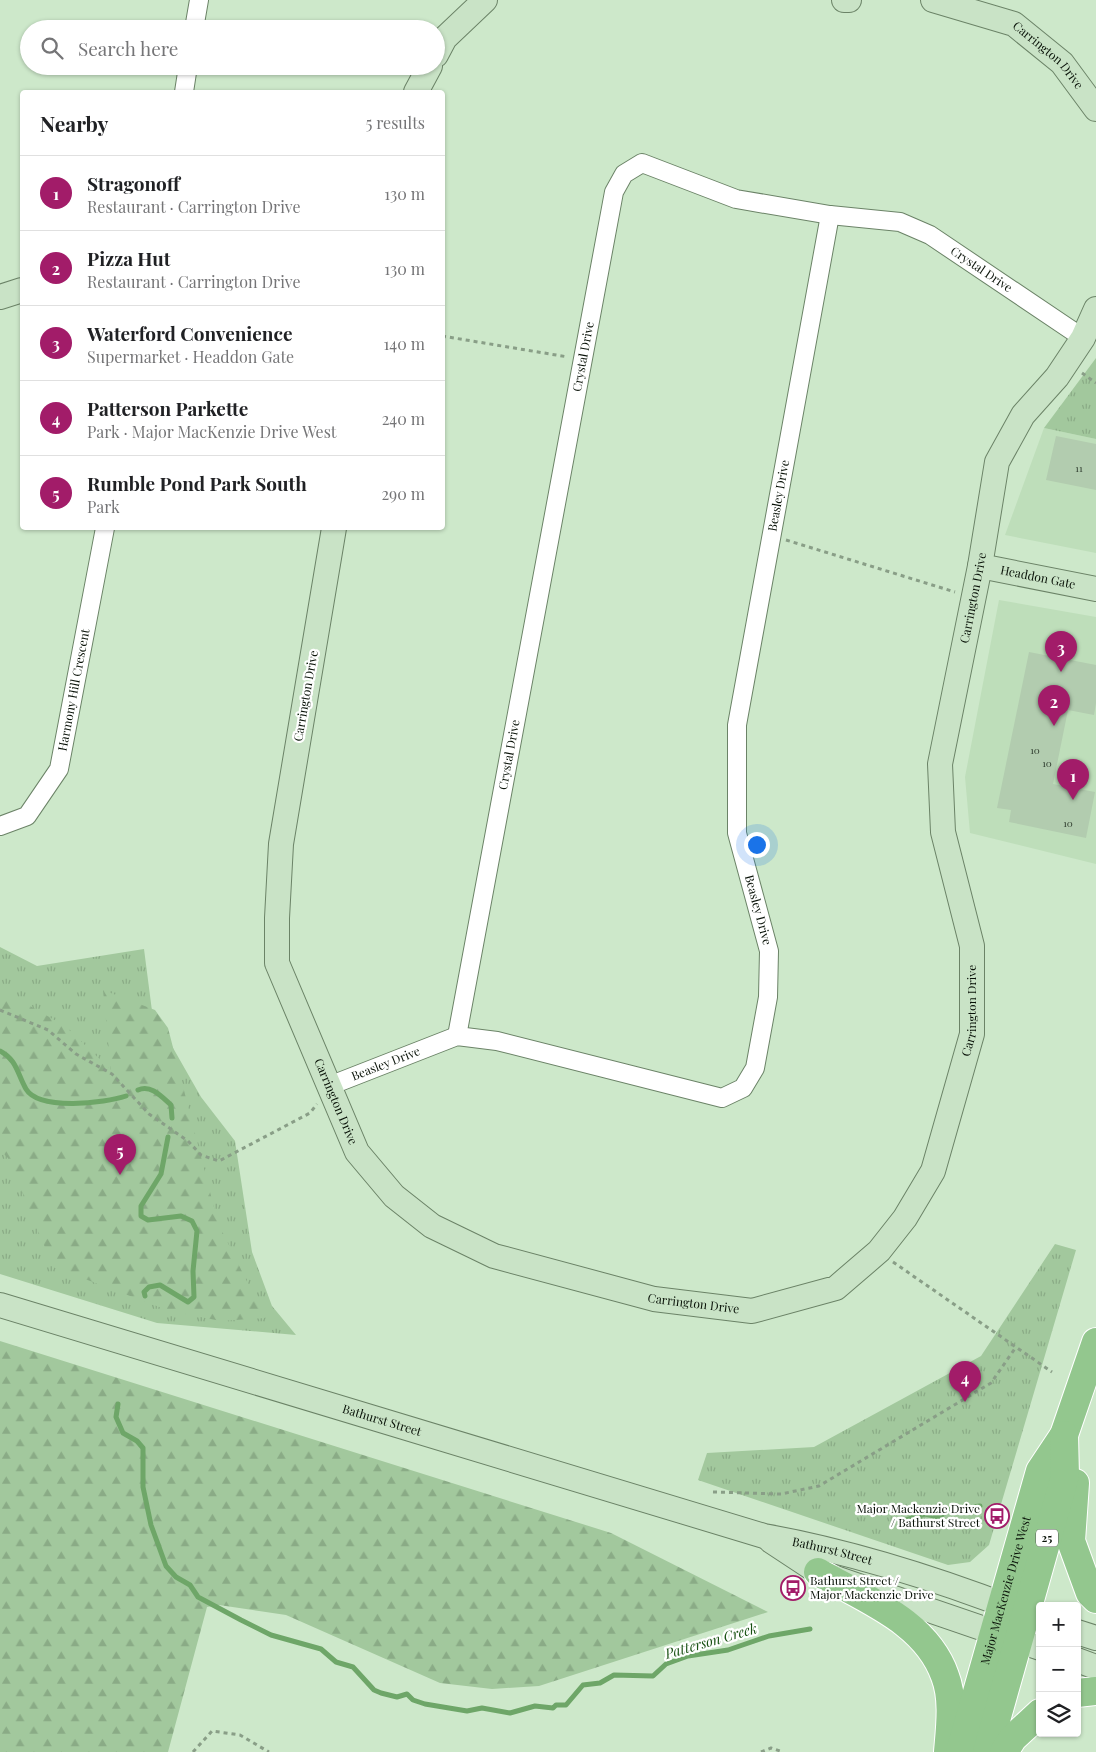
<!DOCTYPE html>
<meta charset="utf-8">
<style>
body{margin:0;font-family:"Playfair Display",serif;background:#f2f2f2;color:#202124}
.controls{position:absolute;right:15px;bottom:15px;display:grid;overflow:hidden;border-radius:5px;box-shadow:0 1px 4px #0004}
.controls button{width:45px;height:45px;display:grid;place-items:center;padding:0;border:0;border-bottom:1px solid #e0e0e0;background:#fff;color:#202124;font:25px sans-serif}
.you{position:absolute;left:756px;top:844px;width:18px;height:18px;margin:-12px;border:4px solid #fff;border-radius:50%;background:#1a73e8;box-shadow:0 0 0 8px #1a73e833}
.badge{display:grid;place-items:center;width:32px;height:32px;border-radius:50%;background:#a21c69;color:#fff;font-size:16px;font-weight:700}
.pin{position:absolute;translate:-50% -41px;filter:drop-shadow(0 1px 2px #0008)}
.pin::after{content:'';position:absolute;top:26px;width:18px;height:15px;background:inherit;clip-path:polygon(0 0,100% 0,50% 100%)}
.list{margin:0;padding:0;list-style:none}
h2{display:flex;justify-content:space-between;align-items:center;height:65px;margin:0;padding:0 20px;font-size:21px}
h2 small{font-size:16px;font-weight:400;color:#757577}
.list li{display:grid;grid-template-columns:32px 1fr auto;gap:15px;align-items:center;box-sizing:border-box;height:75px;padding:0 20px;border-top:1px solid #e0e0e0}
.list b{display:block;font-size:19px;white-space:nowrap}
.list p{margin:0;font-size:16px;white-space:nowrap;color:#757577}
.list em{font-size:16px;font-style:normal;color:#757577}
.icon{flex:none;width:28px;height:28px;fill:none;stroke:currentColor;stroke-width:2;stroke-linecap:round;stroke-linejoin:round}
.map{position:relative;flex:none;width:1096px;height:1752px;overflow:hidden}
.search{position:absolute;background:#fff;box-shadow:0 1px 4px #0004;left:20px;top:20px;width:425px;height:55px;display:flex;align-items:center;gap:12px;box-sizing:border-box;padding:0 18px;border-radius:28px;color:#757577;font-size:19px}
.panel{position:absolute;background:#fff;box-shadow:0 1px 4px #0004;left:20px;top:90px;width:425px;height:440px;border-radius:5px}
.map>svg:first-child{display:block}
.built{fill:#bedeba}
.grass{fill:url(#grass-tufts)}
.forest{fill:url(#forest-firs)}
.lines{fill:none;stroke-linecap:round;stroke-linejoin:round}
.stream{stroke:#6ea668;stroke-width:5}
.building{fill:#b2ccaf}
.street-casing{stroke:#6b8367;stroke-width:20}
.secondary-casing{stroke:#6b8367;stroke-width:26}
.primary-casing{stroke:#fff;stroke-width:30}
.path{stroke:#899e87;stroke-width:3;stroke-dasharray:4 4;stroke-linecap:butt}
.street{stroke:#fff;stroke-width:18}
.secondary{stroke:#c9e3c6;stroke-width:24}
.primary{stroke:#93c78e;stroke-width:28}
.labels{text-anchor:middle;stroke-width:4.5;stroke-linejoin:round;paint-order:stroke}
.number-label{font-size:10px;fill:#334032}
.shield{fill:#fff;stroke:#535952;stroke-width:1}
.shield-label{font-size:11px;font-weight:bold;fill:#091208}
.street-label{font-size:12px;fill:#091208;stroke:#fff}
.poi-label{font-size:12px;fill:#091208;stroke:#fff;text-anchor:end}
.water-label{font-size:14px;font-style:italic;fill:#175011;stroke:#fff}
</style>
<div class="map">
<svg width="1096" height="1752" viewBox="0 0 1096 1752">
<defs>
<pattern id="grass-tufts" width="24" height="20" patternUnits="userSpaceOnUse" patternTransform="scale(1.25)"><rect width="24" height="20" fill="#a2c89d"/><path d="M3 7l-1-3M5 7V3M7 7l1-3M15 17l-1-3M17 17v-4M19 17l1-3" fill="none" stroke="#8aab86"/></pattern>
<pattern id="forest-firs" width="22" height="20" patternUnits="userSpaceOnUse" patternTransform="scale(1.25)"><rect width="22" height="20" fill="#a2c89d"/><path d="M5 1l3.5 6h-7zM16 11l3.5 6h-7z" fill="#8aab86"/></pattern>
</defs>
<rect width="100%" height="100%" fill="#cde8ca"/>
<!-- built -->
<path class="built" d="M1044,428L1096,439V553L1005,535Z
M999,600L1096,617V864L970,833L965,777Z"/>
<!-- grass -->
<path class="grass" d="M1096,358V439L1044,428Z
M0,947L37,966L144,949L152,1011L201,1097L235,1141L252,1252L272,1306L296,1335L157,1323L0,1274Z
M1055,1244L1076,1250L989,1545L970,1562L948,1565L698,1480L707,1453L814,1447L981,1356Z"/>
<!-- forest -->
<path class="forest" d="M0,989L65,1026L111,1070L103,990L155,1010L168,1028L218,1223L265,1318L221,1321L170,1311L53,1267L8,1158L0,1150Z
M0,1341L611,1533L768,1612L539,1686L492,1689L440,1683L286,1615L219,1605L207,1607L168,1752H0Z"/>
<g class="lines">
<!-- stream -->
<path class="stream" d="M0,1051C17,1060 17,1073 26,1089C39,1111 105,1103 126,1096
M138,1090C151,1084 162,1097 171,1105L172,1118
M145,1296L144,1292L149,1287L160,1285L188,1302L194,1297L193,1271L197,1231L192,1221L181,1216L148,1220L141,1216V1206L161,1174L168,1137
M118,1404L116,1417L123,1433L137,1441L143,1448V1487L151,1525L166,1566L176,1577L190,1585L198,1597L241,1620L271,1635L321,1649L336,1662L353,1667L374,1690L381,1693L397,1697L407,1694L413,1700L425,1704L467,1711L482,1708L510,1713L535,1706L553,1708L556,1705H566L583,1685L600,1683L614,1675L653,1676L666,1664L688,1656L728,1650L769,1636L810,1629
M906,1520L925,1514L939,1517L949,1510L980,1506"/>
</g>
<!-- building -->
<path class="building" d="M1056,436L1096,444V490L1046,480Z
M1029,652L1096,665V703L1094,715L1068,710L1053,784L1095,792L1086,838L1009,822L1011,810L997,808Z"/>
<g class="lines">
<defs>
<g id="street">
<path d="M194,29L199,0"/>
<path d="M184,92L188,66"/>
<path id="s1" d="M0,826L27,816L59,769L105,528"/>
<path id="s2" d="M457,1036L614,192L624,174L642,163L736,199L830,215L900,222L930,235L1083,338"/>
<path id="s3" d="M329,1086L457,1036L497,1041L722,1098L743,1088L755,1068L768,997L769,951L737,833V725L830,215"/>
</g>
<g id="secondary">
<path d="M844,0H849"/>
<path id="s4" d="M933,0L1014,24L1062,63L1096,109"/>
<path d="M436,55L445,38L485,0"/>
<path d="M416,92L430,66"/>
<path d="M0,297L22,290"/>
<path id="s5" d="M334,528L281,844L277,918V963L357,1152L394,1196L432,1226L494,1256L654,1299L752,1311L836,1288L879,1251L905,1218L933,1171L972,1034V946L943,832L940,764L980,566L997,462L1023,415L1057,377L1083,338L1096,309"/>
<path id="s6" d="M980,566L1096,589"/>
<path id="s7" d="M0,1305L764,1536C859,1553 950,1583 1040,1619"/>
<path d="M771,1541L818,1572L1040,1648"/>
<path d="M1077,1632L1096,1638"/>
<path d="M1077,1660L1096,1667"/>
</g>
<g id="primary">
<path d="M1075,1483L1071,1541L1090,1593L1096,1599"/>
<path d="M818,1572C864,1599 926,1621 945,1676C954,1699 950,1728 948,1752"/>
<path d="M1077,1693L1096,1691"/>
<path id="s8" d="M960,1752L1040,1471L1064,1435L1096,1342"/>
<path d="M987,1752L1065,1476L1064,1435"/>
<path d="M1004,1752L1013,1738L1040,1713"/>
</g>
</defs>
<!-- street casing -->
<use href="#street" class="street-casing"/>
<!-- secondary casing -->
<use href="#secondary" class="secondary-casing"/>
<!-- primary casing -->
<use href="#primary" class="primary-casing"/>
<!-- path -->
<path class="path" d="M442,336L568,357
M1082,373L1096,383
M786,540L955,592
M0,1010L48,1030L76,1054L112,1074L149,1114L188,1141L201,1155L219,1161L310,1113L317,1104
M893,1262L1052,1372
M713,1492L781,1494L819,1486L991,1383L1016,1347
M193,1752L212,1731L240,1735L269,1752
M761,1752L771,1748L783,1752"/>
<!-- street -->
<use href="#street" class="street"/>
<!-- secondary -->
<use href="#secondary" class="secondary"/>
<!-- primary -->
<use href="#primary" class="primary"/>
</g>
<!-- icons -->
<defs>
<symbol id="bus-ring" viewBox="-11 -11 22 22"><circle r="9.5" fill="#fff" stroke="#a21c69" stroke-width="1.5"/><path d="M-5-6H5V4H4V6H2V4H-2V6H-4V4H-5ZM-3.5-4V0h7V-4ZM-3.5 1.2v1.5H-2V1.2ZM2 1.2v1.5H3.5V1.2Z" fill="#a21c69"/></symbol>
</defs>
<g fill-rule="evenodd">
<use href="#bus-ring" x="983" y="1502" width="28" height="28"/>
<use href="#bus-ring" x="779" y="1574" width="28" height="28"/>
</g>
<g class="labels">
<!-- number labels -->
<g class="number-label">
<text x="1079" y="472">11</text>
<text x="1035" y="754">10</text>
<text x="1047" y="767">10</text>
<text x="1068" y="827">10</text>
</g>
<!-- shield labels -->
<rect class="shield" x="1036" y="1529.5" width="22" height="17" rx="4"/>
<g class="shield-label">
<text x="1047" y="1542">25</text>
</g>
<!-- street labels -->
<g class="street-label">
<text dy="4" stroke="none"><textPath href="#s4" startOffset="131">Carrington Drive</textPath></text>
<text dy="4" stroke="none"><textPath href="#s2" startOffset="1261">Crystal Drive</textPath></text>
<text dy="4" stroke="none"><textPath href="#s2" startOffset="691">Crystal Drive</textPath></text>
<text dy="4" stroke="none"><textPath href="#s3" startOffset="1038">Beasley Drive</textPath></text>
<text dy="4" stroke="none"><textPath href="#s6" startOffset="59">Headdon Gate</textPath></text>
<text dy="4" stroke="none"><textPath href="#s5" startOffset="1910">Carrington Drive</textPath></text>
<text dy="4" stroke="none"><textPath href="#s1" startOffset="166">Harmony Hill Crescent</textPath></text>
<text transform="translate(306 696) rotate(-80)" y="4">Carrington Drive</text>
<text dy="4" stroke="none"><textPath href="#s2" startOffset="286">Crystal Drive</textPath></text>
<text transform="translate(758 910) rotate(75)" y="4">Beasley Drive</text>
<text dy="4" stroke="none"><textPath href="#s5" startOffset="1490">Carrington Drive</textPath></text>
<text dy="4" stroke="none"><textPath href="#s3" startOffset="61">Beasley Drive</textPath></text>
<text dy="4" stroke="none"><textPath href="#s5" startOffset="590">Carrington Drive</textPath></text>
<text dy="4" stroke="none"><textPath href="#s5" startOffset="1025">Carrington Drive</textPath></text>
<text dy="4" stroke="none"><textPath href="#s7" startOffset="399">Bathurst Street</textPath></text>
<text dy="4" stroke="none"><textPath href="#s7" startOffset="868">Bathurst Street</textPath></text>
<text dy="4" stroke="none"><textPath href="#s8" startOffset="168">Major MacKenzie Drive West</textPath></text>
</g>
<!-- poi labels -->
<g class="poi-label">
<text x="980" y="1513">Major Mackenzie Drive<tspan x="980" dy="14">/ Bathurst Street</tspan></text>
<text x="810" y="1585" text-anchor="start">Bathurst Street /<tspan x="810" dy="14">Major Mackenzie Drive</tspan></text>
</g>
<!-- water labels -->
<g class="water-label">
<text transform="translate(711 1641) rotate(-16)" y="5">Patterson Creek</text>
</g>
</g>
</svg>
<div class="controls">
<button>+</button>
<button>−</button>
<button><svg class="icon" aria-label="layers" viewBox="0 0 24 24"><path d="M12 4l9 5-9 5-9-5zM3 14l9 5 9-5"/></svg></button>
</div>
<div class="you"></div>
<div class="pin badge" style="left:1073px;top:800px">1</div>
<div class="pin badge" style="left:1054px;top:726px">2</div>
<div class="pin badge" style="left:1061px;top:672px">3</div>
<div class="pin badge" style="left:965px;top:1402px">4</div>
<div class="pin badge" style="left:120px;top:1175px">5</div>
<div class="search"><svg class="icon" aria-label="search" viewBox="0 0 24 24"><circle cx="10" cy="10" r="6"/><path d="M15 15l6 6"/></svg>Search here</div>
<section class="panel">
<h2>Nearby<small>5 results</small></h2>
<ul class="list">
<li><span class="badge">1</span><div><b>Stragonoff</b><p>Restaurant · Carrington Drive</p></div><em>130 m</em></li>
<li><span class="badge">2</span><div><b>Pizza Hut</b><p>Restaurant · Carrington Drive</p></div><em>130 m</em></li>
<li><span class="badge">3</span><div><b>Waterford Convenience</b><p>Supermarket · Headdon Gate</p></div><em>140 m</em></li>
<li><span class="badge">4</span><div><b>Patterson Parkette</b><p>Park · Major MacKenzie Drive West</p></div><em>240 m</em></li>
<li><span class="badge">5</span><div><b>Rumble Pond Park South</b><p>Park</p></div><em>290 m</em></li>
</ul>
</section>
</div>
